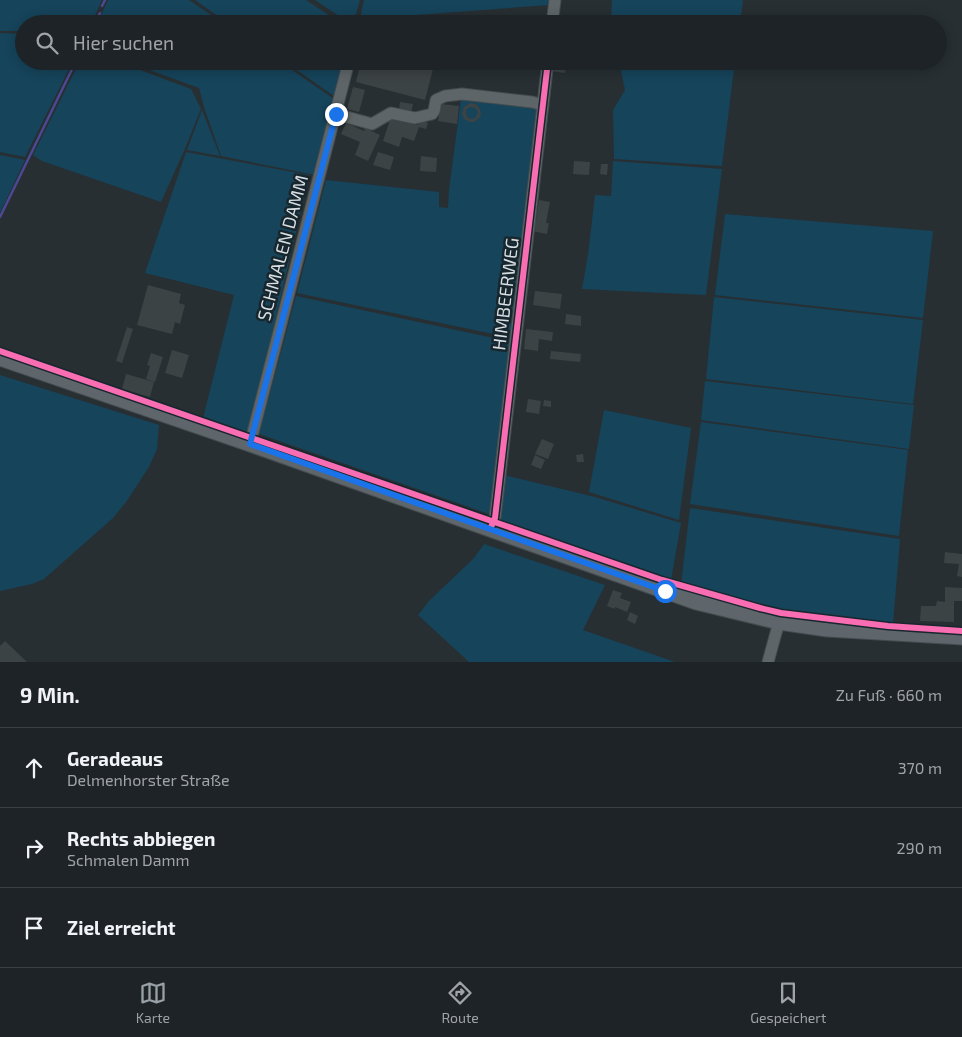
<!DOCTYPE html>
<html lang="de">
<meta charset="utf-8">
<style>
body{margin:0;font-family:"Exo 2",sans-serif;background:#2a2f32;color:#f1f3f6}
.stop{position:absolute;width:15px;height:15px;margin:-11px;border:4px solid #1a73e8;border-radius:50%;background:#fff}
.stop.end{background:#1a73e8;border-color:#fff;box-shadow:0 1px 5px #0008}
.list{margin:0;padding:0;list-style:none}
h2{display:flex;justify-content:space-between;align-items:center;height:65px;margin:0;padding:0 20px;font-size:21px}
h2 small{font-size:16px;font-weight:400;color:#a0a4a7}
.list li{display:grid;grid-template-columns:32px 1fr auto;gap:15px;align-items:center;box-sizing:border-box;height:80px;padding:0 20px;border-top:1px solid #3b4043}
.list b{display:block;font-size:19px;white-space:nowrap}
.list p{margin:0;font-size:16px;white-space:nowrap;color:#a0a4a7}
.list em{font-size:16px;font-style:normal;color:#a0a4a7}
.icon{flex:none;width:28px;height:28px;fill:none;stroke:currentColor;stroke-width:2;stroke-linecap:round;stroke-linejoin:round}
.map{position:relative;flex:none;width:962px;height:662px;overflow:hidden}
.search{position:absolute;background:#1d2326;box-shadow:0 2px 12px #0003;left:15px;right:15px;top:15px;height:55px;display:flex;align-items:center;gap:12px;box-sizing:border-box;padding:0 18px;border-radius:28px;color:#a0a4a7;font-size:19px}
.sheet{height:305px;background:#1d2326}
nav{display:flex;justify-content:space-around;align-items:center;box-sizing:border-box;height:70px;border-top:1px solid #3b4043;background:#1d2326;font-size:14px;color:#a0a4a7}
nav a{display:grid;justify-items:center;gap:2px}
nav .on{color:#99a1a6}
.map>svg:first-child{display:block}
.green{fill:#16445b}
.lines{fill:none;stroke-linecap:round;stroke-linejoin:round}
.stream{stroke:#4c4893;stroke-width:2.5}
.building{fill:#3c4345;fill-rule:evenodd}
.minor-casing{stroke:#444b4e;stroke-width:13}
.major-casing{stroke:#444b4e;stroke-width:17}
.minor{stroke:#5e6568;stroke-width:11}
.major{stroke:#5e666c;stroke-width:15}
.cycleway-casing{stroke:#18262d;stroke-width:9}
.cycleway{stroke:#f96db3;stroke-width:6}
.route{stroke:#1a73e8;stroke-width:6}
.labels{text-anchor:middle;stroke-width:5;stroke-linejoin:round;paint-order:stroke}
.street-label{font-size:18px;fill:#d6dfe4;stroke:#18262d}
</style>
<div class="map">
<svg width="962" height="662" viewBox="0 0 962 662">
<rect width="100%" height="100%" fill="#272f33"/>
<!-- green -->
<path class="green" d="M0,0H102L91,24H24V31H0Z
M108,0H189L224,24H97Z
M195,0H306L342,24H229Z
M315,0H360L353,24H351Z
M364,0H551L550,5L360,19Z
M612,0H743L740,24H611Z
M0,33L24,34V61H73L25,157L0,152Z
M80,61H116L191,89L201,109L184,151L161,202L42,161L33,155Z
M125,61H279L334,99L315,175L221,156L204,107L199,88Z
M284,61H344L334,96Z
M619,61H735L722,166L614,159L613,110L625,90Z
M461,99L532,105L539,110L512,338L297,293L326,180L439,192V207L448,208L449,190Z
M202,110L220,156L187,150Z
M186,152L309,175L249,434L203,418L234,295L145,273Z
M0,155L25,160L0,213Z
M613,161L722,169L706,295L582,289L588,255L595,195L611,196Z
M725,214L933,231L923,318L715,295Z
M296,296L512,342L492,515L259,434Z
M714,297L923,320L913,404L706,379Z
M0,375L159,425L157,449L149,467L126,502L113,518L44,579L32,584L0,591Z
M705,381L914,405L909,449L701,420Z
M604,410L691,428L679,520L589,492Z
M701,422L908,450L899,536L690,504Z
M504,475L595,497L681,523L671,580L501,520Z
M690,508L900,539L893,624L782,612L681,585Z
M484,544L605,585L583,630L675,662H469L418,615L429,601L474,558Z"/>
<g class="lines">
<!-- stream -->
<path class="stream" d="M102,6L105,0
M94,24L100,13
M0,217L76,61"/>
</g>
<!-- building -->
<path class="building" d="M491,15L523,19L522,24H490Z
M589,15L603,17L602,24H587Z
M361,61H411L429,66L430,61H435L425,100L356,82Z
M485,61H518L517,67L485,63Z
M552,61H567L565,73L551,71Z
M353,87L365,90L359,112L347,109Z
M400,102L413,104L411,113L399,111Z
M470,103L476,104L480,109L481,116L479,118L474,122H470L464,119L462,113L464,107ZM470,107L475,108L478,112L476,117L473,119L468,118L466,113V110Z
M441,104L459,106L457,124L438,121Z
M391,117L417,125L419,119L428,123L426,129L419,127L414,141L402,137L399,147L383,141Z
M346,123L364,131L365,128L380,135L368,161L355,155L360,142L341,134Z
M378,152L394,157L390,170L373,165Z
M421,156L437,158L436,172L420,171Z
M574,161L590,162L589,175L573,174Z
M601,164H608L607,175L600,174Z
M539,200L550,202L546,223H549L547,234L532,231L533,221H536Z
M148,285L181,294L179,303L185,305L180,324L175,322L172,334L137,325Z
M535,291L562,294L560,309L533,305Z
M566,314L581,316V326L565,324Z
M127,327L133,329L122,363L116,361Z
M526,329L553,332L552,341L539,339L538,351L524,349Z
M172,350L189,355L182,378L165,373Z
M551,351L581,354L580,362L550,359Z
M151,353L163,357L155,382L146,379L150,366L147,365Z
M126,374L154,382L150,397L122,389Z
M528,399L541,401L539,414L526,412Z
M544,400L551,401V407L543,406Z
M542,439L554,444L548,459L535,454Z
M583,454L584,462H577L576,455Z
M535,455L545,460L541,469L531,465Z
M945,552L962,554V577L957,576L959,564L944,563Z
M945,587L962,588V601H954V622L920,621L921,606H936L937,601L945,602Z
M613,590L622,593L620,598L631,602L627,612L615,607V609L607,606Z
M630,612L638,616L635,624L627,620Z
M5,641L27,662H0V646Z"/>
<g class="lines">
<defs>
<path id="minor" d="M552,24L555,0
M336,114L372,124L391,113L415,118L432,114L434,111L436,100L445,96L462,94L532,102L543,105
M250,444L349,61
M490,529L495,518L548,61
M768,662L779,622"/>
<path id="major" d="M0,358L250,444L696,602L779,622L827,629L962,637"/>
</defs>
<!-- minor casing -->
<use href="#minor" class="minor-casing"/>
<!-- major casing -->
<use href="#major" class="major-casing"/>
<!-- minor -->
<use href="#minor" class="minor"/>
<!-- major -->
<use href="#major" class="major"/>
<defs>
<path id="cycleway" d="M0,351L662,580L760,608L781,613L888,626L962,631
M491,527L495,518L548,61"/>
</defs>
<!-- cycleway casing -->
<use href="#cycleway" class="cycleway-casing"/>
<!-- cycleway -->
<use href="#cycleway" class="cycleway"/>
</g>
<g class="lines">
<!-- route -->
<path class="route" d="M336,114L250,444L665,591"/>
</g>
<g class="labels">
<!-- street labels -->
<g class="street-label">
<text transform="translate(283 248) rotate(-75)" y="6">SCHMALEN DAMM</text>
<text transform="translate(506 294) rotate(-83)" y="6">HIMBEERWEG</text>
</g>
</g>
</svg>
<div class="stop" style="left:665px;top:591px"></div>
<div class="stop end" style="left:336px;top:114px"></div>
<div class="search"><svg class="icon" aria-label="search" viewBox="0 0 24 24"><circle cx="10" cy="10" r="6"/><path d="M15 15l6 6"/></svg>Hier suchen</div>
</div>
<section class="sheet">
<h2>9 Min.<small>Zu Fuß · 660 m</small></h2>
<ul class="list">
<li><svg class="icon" aria-label="ahead" viewBox="0 0 24 24"><path d="M12 20V5M6 11l6-6 6 6"/></svg><div><b>Geradeaus</b><p>Delmenhorster Straße</p></div><em>370 m</em></li>
<li><svg class="icon" aria-label="right" viewBox="0 0 24 24"><path d="M7 20v-9h11M14 6l5 5-5 5"/></svg><div><b>Rechts abbiegen</b><p>Schmalen Damm</p></div><em>290 m</em></li>
<li><svg class="icon" aria-label="arrive" viewBox="0 0 24 24"><path d="M6 21V4h12l-3 4 3 4H6"/></svg><div><b>Ziel erreicht</b></div></li>
</ul>
</section>
<nav>
<a class="on"><svg class="icon" aria-label="map" viewBox="0 0 24 24"><path d="M3 6l6-2 6 2 6-2v14l-6 2-6-2-6 2zM9 4v14M15 6v14"/></svg>Karte</a>
<a><svg class="icon" aria-label="directions" viewBox="0 0 24 24"><path d="M12 3l9 9-9 9-9-9zM9 14v-3h6M13 9l2 2-2 2"/></svg>Route</a>
<a><svg class="icon" aria-label="saved" viewBox="0 0 24 24"><path d="M7 4h10v16l-5-4-5 4z"/></svg>Gespeichert</a>
</nav>
